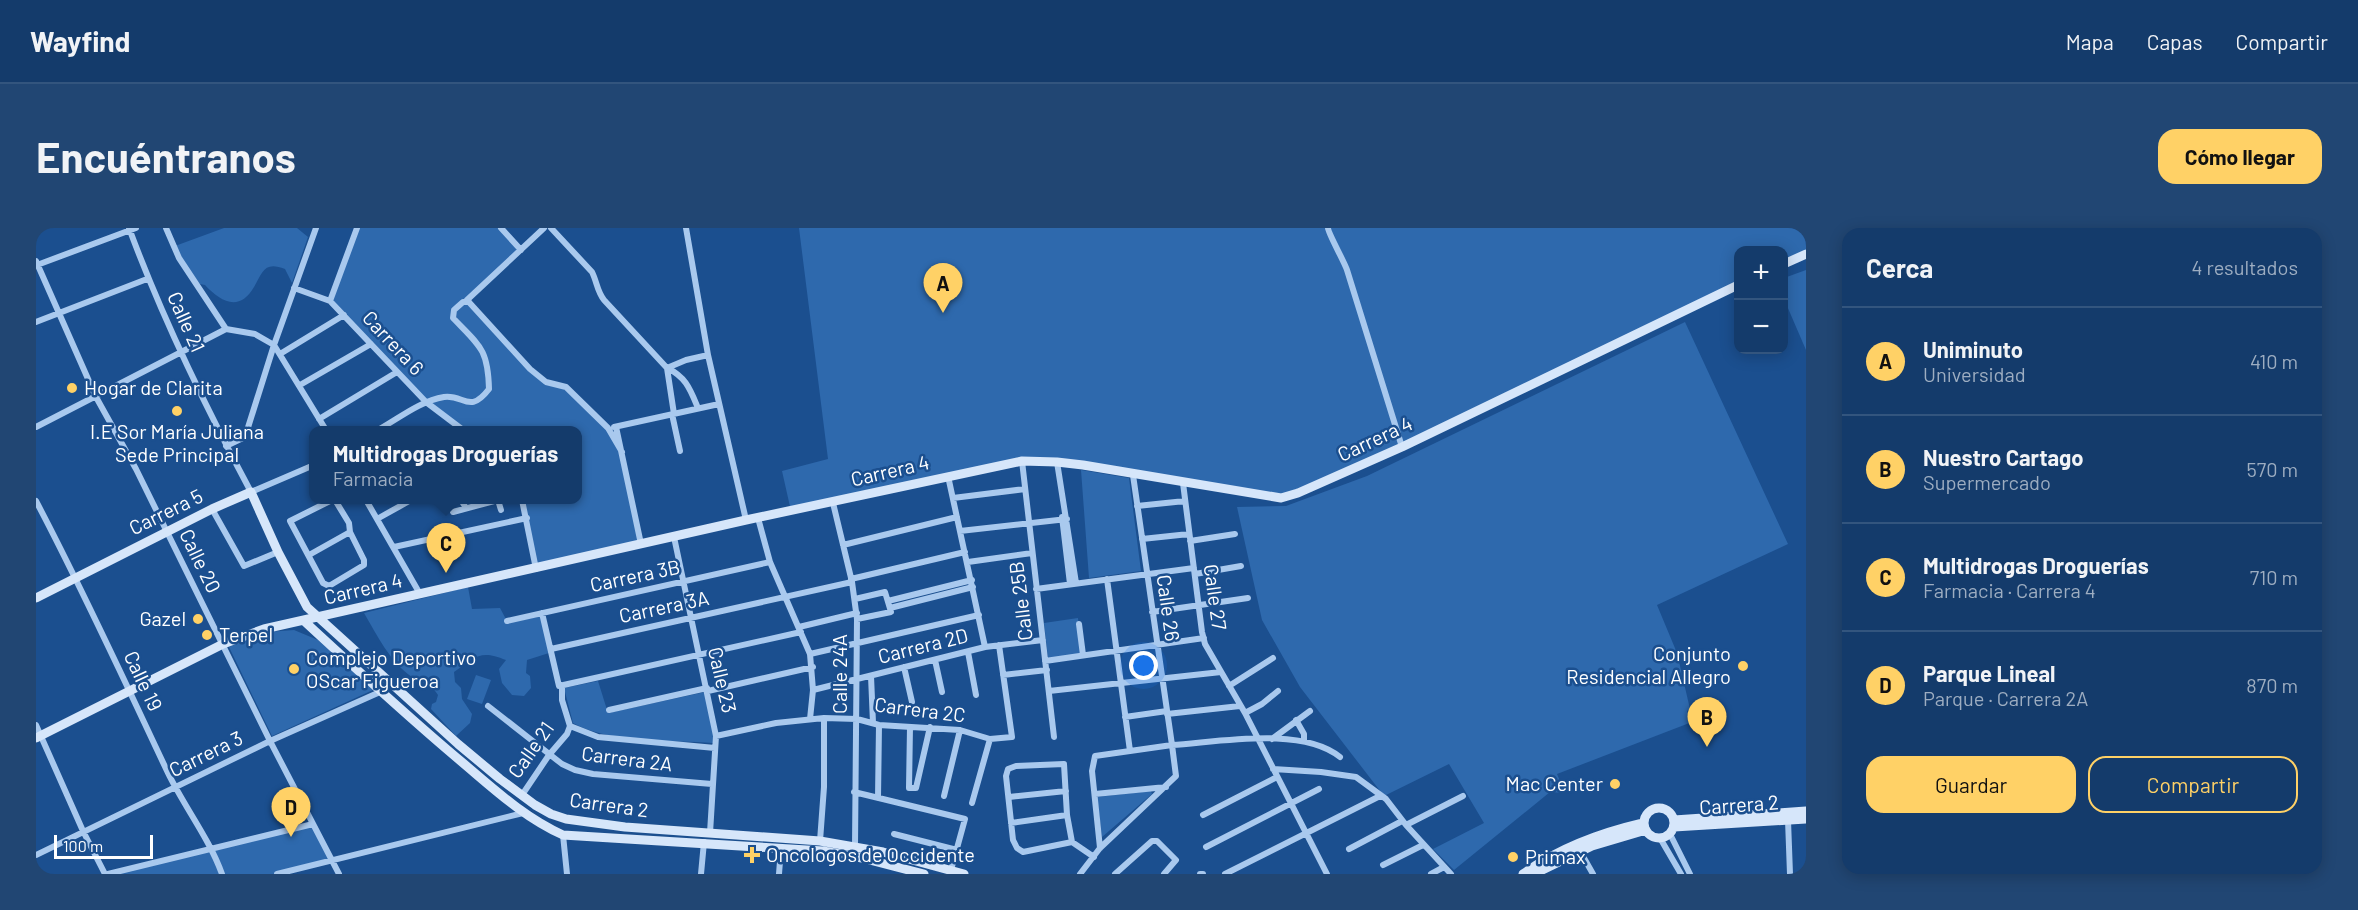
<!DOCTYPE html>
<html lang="es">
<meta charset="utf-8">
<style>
body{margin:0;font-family:Barlow,sans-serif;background:#214673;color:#f1f3f6}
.controls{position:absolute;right:18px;top:18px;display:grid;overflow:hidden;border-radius:12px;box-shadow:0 3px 15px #0003}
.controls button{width:54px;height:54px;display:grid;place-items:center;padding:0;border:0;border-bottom:2px solid #33557e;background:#143b6b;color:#f1f3f6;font:30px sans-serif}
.scale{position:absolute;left:18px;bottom:15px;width:99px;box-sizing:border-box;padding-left:6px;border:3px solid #fff;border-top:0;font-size:16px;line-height:21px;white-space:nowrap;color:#fff;-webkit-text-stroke:4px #1b4f8f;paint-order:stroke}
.you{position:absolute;left:1108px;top:438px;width:21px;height:21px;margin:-15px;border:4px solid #fff;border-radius:50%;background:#1a73e8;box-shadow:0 0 0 9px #1a73e833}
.badge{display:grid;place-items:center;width:39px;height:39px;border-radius:50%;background:#ffd166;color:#111;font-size:20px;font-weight:700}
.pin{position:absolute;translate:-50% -50px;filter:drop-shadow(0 2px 3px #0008)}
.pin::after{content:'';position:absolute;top:32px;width:21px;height:18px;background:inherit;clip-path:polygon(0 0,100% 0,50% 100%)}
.popup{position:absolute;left:273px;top:198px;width:273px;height:78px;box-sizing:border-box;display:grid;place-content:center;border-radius:12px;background:#143b6b;filter:drop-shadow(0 2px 4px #0005);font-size:20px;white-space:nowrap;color:#9dadc1}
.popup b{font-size:22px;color:#f1f3f6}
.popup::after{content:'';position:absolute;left:50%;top:100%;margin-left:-12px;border:12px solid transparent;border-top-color:#143b6b}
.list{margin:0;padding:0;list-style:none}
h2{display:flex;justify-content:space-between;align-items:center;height:78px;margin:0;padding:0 24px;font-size:26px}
h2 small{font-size:20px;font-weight:400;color:#9dadc1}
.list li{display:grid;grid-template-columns:39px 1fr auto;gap:18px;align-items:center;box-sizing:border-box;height:108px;padding:0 24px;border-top:2px solid #33557e}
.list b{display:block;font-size:22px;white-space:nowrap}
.list p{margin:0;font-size:20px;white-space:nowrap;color:#9dadc1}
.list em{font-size:20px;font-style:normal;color:#9dadc1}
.actions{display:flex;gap:12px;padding:18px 24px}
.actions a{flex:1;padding:14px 0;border:2px solid #ffd166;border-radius:18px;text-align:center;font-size:21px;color:#ffd166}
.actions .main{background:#ffd166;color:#111}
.map{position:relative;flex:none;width:1770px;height:646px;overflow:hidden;border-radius:18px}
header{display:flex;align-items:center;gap:36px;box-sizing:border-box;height:84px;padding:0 30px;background:#143b6b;border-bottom:2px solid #33557e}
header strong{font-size:28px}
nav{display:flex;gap:33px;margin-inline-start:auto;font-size:21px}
.intro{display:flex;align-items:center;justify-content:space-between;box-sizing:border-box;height:144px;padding:0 36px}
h1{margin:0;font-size:42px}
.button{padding:15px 27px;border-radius:18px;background:#ffd166;color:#111;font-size:21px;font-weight:700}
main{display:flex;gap:36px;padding:0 36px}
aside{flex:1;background:#143b6b;border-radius:18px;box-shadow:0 3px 15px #0003}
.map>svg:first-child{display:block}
.green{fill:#2e69ad}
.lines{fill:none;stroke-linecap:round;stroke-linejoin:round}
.street{stroke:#a9c9ee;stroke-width:6}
.secondary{stroke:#d6e6fa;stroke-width:9}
.poi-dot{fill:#ffd166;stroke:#1b4f8f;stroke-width:2}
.labels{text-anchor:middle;stroke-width:5;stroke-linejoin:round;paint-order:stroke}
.street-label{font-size:20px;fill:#fff;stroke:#1b4f8f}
.poi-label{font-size:20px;fill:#fff;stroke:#1b4f8f;text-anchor:start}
</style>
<header>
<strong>Wayfind</strong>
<nav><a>Mapa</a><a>Capas</a><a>Compartir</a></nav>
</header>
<div class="intro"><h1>Encuéntranos</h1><a class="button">Cómo llegar</a></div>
<main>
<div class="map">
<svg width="1770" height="646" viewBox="0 0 1770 646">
<rect width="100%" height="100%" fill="#1b4f8f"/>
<!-- green -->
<path class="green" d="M188,0H261L272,9L256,55L249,41C228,33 227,44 218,59C203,85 184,73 169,57L164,56L144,30L139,18Z
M321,0H465L485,22L431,72L510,154L521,155L572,200L586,224L605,316L500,341L486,272H542V202H427L390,174L294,73Z
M763,0H1770V25L1748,35V22H1702V57L1317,241L1236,270L1144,254L986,233L755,283L746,243L792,231Z
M1770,42V122L1748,71V50Z
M1649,94L1752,316L1621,377L1641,425L1654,481L1651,483L1656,494L1521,546L1529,565L1514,564L1418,642L1397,621L1448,595L1413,536L1348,568L1264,459L1226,392L1201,279L1250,278L1331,248Z
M1045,242L1093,250L1105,343L1053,350Z
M432,359L436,381L464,380L472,395L506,388L513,425L491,432L490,445L494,448L495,460L488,468L476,467L466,455L463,441L470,432C444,421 439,429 418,444L419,454L425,460L426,471L436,486L434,495L420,508L395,481L396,476L400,474L402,467C393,453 387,457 376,449C354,434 341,407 328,385Z
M1042,390L1045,426L1012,430L1008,395Z
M258,402L282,412L337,462L236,508L193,419L231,404Z
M440,447L455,452L446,476L431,471Z
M562,453L572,485L669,464L677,500V515C636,512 572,515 537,495L528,460Z
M1115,563L1116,566L1066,609L1061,569Z
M277,596L295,631L241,646H72Z"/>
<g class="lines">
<!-- street -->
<path class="street" d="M93,0C127,92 169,178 215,264L278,237
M130,0L143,30L190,101
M465,0L485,22
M508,0L431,72L494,141L510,154L530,159L572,200L586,224
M515,0L556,44C561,54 561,63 568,72L631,140C650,149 654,161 662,180
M650,0L672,127L710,292
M1292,0C1292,5 1308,33 1311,42L1366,219
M0,33L60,169L100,241L234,513L303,646
M1,37L100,0
M258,60L294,73L390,174L427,202
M294,73L321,0
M0,94L111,51
M190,101L219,106L238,117L290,202
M244,126L308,87
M631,140L638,186
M631,140L650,132L672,127
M264,157L335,116
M636,186L644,223
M283,191L361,144
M0,199L190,101
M578,199L683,176
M580,199L605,316
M342,202C362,191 384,173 408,169C428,166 433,187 453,161C452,121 444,118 417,90L418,82L427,74H433
M190,218L209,209L238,117L280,0
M986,233L1018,509
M1021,234L1040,355
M1097,247L1136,517C1183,514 1266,498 1304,529
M912,248L949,419
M1147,255L1166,404L1169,416L1209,485L1291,646
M917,270L989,261
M296,272L254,293L287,355L293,358L328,337V332L314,304L313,295L299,272
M330,272L384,366
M425,272L430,280
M462,272L465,282
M486,272L500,341
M0,273C47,362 89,454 132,545C149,580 173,610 186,646
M797,275L816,354L821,391L819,619
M1101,278L1149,273
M176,281L208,338L242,324
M417,284L462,272
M1026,289L1034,356
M722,290L734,334L774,426L777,462L774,491
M341,291L375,272
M924,303L1031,291
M638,309L680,508L674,605
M1106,311L1153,306
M1154,313L1199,306
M807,317L921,289
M358,319L491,290
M273,327L314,304
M932,334L996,325
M1159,346L1205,338
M815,351L929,324
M1071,351L1094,523
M1000,361L1158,340
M819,371L849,364L855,384L821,391
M852,373L936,352
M854,380L937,359
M1116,384L1212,370
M506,385L523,458L765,404
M471,393L734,334
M1043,396L1047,427
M763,399L821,385
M515,421L816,354
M932,424L940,467
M774,426L943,387
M899,432L906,464
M1009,433L1168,410
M868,439L876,474
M967,447L1011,442
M835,448L837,495
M1193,458L1237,430
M777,462L949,419L1007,412
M672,463L777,439
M1013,463L1185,444
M452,478L526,536L539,542L557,546L676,556
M573,482L671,460
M1209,485L1226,476L1242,463
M1131,486L1204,478
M1089,489L1131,483
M1260,492L1268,506V513
M0,497L47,603L69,646
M534,498L562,509L679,520
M874,499L873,560H880L894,499
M680,508L740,495L788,490L821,491L843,497L924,502L954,511L976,509L963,417
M1236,511L1274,483
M1237,541L1285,544L1320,549L1350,571L1370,597L1415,646
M818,564L929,591L915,642
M1059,566L1130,559
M486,567L513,527L531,506L534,498L526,472V458
M908,568L924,502
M973,569L1030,563
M842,570L843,497
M936,575L954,511
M1167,587L1241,549
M1752,592L1754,646
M975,595L1031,587
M1370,597L1427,568
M858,606L921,622
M1634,606L1654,646
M527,607L531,646
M1624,610L1645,646
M784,613L788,559V490
M1036,614L987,624L981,620L977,612L970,548L972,541L980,538L1028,536L1031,587L1036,614L1058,629
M1170,619L1283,561
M1313,621L1366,593
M1544,623L1557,646
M0,627L234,513L344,464L354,455
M1347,637L1387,617
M72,646L277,596
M241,646L487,585
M665,646L668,614
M743,646L745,620
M1044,646L1064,620L1140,548L1136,517L1059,528L1056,543L1064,620
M1079,646L1116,613H1121L1140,632L1128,646
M1164,646H1167
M1189,646L1344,568
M1395,646L1408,639"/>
<!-- secondary -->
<path class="secondary" d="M1748,36L1770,26
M0,370L176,281L215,264L242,324L271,379L422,516L464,551L499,577L515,586L530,591L589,599L784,613L847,624L928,646
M267,392C320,441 372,489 427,535C459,562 489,590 527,607L787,623L826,630L888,646
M0,510L187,416L228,401L710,292L986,233L1021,234L1047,237L1245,270L1262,265L1366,219L1702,57
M1608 595a15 15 0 1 1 30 0a15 15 0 1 1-30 0Z
M1638,592L1770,583
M1638,599L1770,591
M1487,646C1523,620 1564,605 1607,595
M1498,646L1556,618L1610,602"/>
</g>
<!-- markers -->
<g class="poi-dot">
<circle cx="36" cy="160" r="6"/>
<circle cx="141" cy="183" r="6"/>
<circle cx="162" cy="391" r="6"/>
<circle cx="171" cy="407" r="6"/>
<circle cx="1707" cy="438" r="6"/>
<circle cx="258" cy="441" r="6"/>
<circle cx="1579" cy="556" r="6"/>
<path d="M713 618h6v6h6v6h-6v6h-6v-6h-6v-6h6z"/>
<circle cx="1477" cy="629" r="6"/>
</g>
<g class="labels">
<!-- street labels -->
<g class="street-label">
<text transform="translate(150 94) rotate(66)" y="7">Calle 21</text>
<text transform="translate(357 115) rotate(47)" y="7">Carrera 6</text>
<text transform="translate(1339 211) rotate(-25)" y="7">Carrera 4</text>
<text transform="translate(854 243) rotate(-13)" y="7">Carrera 4</text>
<text transform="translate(130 284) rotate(-26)" y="7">Carrera 5</text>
<text transform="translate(164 333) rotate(64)" y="7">Calle 20</text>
<text transform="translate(599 348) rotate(-12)" y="7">Carrera 3B</text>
<text transform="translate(327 361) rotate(-13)" y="7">Carrera 4</text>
<text transform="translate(1179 369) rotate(82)" y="7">Calle 27</text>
<text transform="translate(985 373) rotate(-97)" y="7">Calle 25B</text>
<text transform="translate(628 379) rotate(-12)" y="7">Carrera 3A</text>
<text transform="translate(1132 380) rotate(82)" y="7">Calle 26</text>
<text transform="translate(887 418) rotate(-14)" y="7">Carrera 2D</text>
<text transform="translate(804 446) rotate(-90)" y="7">Calle 24A</text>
<text transform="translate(686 452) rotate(77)" y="7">Calle 23</text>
<text transform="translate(107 453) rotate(65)" y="7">Calle 19</text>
<text transform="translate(884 482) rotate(7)" y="7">Carrera 2C</text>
<text transform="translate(495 522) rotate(-55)" y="7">Calle 21</text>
<text transform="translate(170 526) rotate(-26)" y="7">Carrera 3</text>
<text transform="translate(591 531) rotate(7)" y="7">Carrera 2A</text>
<text transform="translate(573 577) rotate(8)" y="7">Carrera 2</text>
<text transform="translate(1703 577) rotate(-4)" y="7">Carrera 2</text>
</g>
<!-- poi labels -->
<g class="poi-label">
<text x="48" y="167">Hogar de Clarita</text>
<text x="141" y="211" text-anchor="middle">I.E Sor María Juliana<tspan x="141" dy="23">Sede Principal</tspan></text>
<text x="150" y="398" text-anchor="end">Gazel</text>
<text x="183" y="414">Terpel</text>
<text x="1695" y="433" text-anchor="end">Conjunto<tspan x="1695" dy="23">Residencial Allegro</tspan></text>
<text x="270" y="437">Complejo Deportivo<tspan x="270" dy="23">OScar Figueroa</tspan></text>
<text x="1567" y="563" text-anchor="end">Mac Center</text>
<text x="730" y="634">Oncologos de Occidente</text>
<text x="1489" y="636">Primax</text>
</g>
</g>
</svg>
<div class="controls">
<button>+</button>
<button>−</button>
</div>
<div class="scale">100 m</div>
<div class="you"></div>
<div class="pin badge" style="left:907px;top:85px">A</div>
<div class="pin badge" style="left:1671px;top:519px">B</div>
<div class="pin badge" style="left:410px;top:345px">C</div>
<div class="popup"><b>Multidrogas Droguerías</b>Farmacia</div>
<div class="pin badge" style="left:255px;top:609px">D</div>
</div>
<aside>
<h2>Cerca<small>4 resultados</small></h2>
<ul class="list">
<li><span class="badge">A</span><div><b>Uniminuto</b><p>Universidad</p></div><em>410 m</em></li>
<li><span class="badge">B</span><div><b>Nuestro Cartago</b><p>Supermercado</p></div><em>570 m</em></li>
<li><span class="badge">C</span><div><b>Multidrogas Droguerías</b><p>Farmacia · Carrera 4</p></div><em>710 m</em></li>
<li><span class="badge">D</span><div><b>Parque Lineal</b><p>Parque · Carrera 2A</p></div><em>870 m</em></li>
</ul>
<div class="actions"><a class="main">Guardar</a><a>Compartir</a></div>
</aside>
</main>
